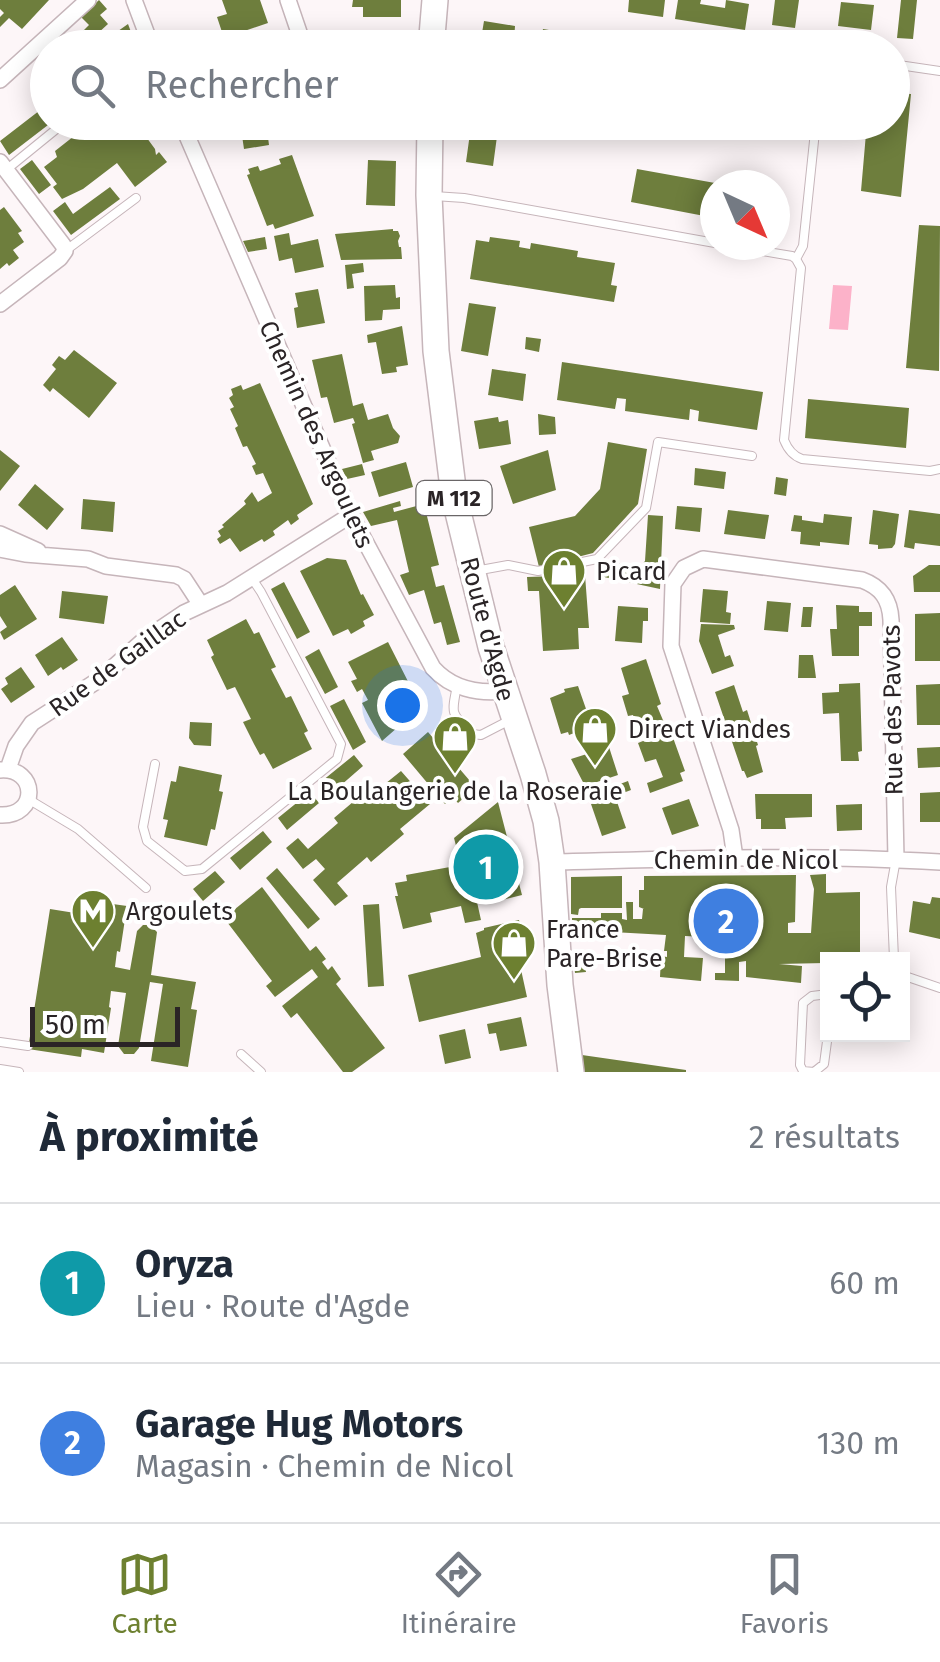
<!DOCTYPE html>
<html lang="fr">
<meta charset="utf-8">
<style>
body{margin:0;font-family:"Fira Sans",sans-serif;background:#f2f2f3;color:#1f2937}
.controls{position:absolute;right:30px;bottom:30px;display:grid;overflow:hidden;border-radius:0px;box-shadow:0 5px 25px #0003}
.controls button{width:90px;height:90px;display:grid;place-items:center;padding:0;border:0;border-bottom:2px solid #e0e1e3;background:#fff;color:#1f2937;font:50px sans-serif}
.compass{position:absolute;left:700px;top:170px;width:90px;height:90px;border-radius:50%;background:#fff;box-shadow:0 5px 25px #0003;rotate:136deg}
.scale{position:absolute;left:30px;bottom:25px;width:150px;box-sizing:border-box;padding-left:10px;border:5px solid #2a2426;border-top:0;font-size:28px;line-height:35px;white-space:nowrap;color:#2a2426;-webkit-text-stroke:8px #fff;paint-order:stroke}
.you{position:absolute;left:402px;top:705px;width:35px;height:35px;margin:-25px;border:8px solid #fff;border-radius:50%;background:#1a73e8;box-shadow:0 0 0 15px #1a73e833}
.badge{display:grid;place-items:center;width:65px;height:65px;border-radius:50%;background:#6d8030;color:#fff;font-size:32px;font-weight:700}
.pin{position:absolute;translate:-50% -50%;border:5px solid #fff;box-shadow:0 2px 10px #0006}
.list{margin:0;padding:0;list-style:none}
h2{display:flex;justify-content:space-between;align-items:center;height:130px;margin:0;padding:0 40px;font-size:42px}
h2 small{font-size:32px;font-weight:400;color:#747a83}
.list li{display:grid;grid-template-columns:65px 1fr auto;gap:30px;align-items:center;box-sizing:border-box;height:160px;padding:0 40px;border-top:2px solid #e0e1e3}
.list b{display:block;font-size:38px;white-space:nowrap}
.list p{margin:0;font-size:32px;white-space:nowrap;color:#747a83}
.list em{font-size:32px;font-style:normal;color:#747a83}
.icon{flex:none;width:55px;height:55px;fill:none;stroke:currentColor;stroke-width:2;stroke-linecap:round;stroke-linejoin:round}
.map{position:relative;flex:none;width:940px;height:1072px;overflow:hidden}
.search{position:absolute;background:#fff;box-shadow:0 5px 25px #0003;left:30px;right:30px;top:30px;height:110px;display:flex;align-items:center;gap:25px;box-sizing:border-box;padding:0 35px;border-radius:55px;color:#747a83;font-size:38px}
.sheet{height:450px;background:#fff}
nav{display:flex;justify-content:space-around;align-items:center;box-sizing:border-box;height:140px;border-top:2px solid #e0e1e3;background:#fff;font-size:28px;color:#747a83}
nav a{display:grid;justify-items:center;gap:5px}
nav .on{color:#6d8030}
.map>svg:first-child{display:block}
.water{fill:#fcb2c9}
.building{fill:#6e7e3d}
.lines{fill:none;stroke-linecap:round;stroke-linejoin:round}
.lane-casing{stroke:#c6b5ba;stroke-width:10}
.street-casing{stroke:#c6b5ba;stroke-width:18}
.primary-casing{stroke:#c6b5ba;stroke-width:28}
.lane{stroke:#fff;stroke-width:8}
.street{stroke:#fff;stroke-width:15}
.primary{stroke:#fff;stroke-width:25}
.labels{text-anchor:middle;stroke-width:8;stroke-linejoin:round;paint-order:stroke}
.shield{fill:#fff;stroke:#6a6667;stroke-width:2.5}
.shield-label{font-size:22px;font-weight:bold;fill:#2a2426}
.street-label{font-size:25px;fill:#2a2426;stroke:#fff}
.poi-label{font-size:25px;fill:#2a2426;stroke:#fff;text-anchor:start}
</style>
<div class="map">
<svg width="940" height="1072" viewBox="0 0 940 1072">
<rect width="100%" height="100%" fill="#fdf6f8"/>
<!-- water -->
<path class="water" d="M833,285L852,286L848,330L829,329Z"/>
<!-- building -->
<path class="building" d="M0,0H49L22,29L9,18L0,27V17L4,13L0,9Z
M99,0L107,9L100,15L108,24L97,34L101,39L92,46L78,48L72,42L89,25L81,17Z
M222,0H260L268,23L224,38L217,17L227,14Z
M353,0H401V17H363V7H352Z
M629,0H665L663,17L628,12Z
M678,0H701L700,4L725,8L726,0L749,4L745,30L675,19Z
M775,0H799L795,28L772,25Z
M901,0H917L913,39L897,38Z
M841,2L874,5L871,30L838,26Z
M484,21L515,26L514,41L540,45L543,29L573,34L572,38L609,44V48H471L473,38L481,39Z
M128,24L137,48H115L111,36Z
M892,93L911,94L901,197L861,191L867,122H892Z
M48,104V125L9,155L0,141Z
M99,122H141L148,131L144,134L155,149L156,155L159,152L167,162L135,187L117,163L83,189L62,199L53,187L57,184L44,167L57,157L55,151L83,129L86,133Z
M240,122H266L269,145L244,149Z
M471,126L498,129L493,166L466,162Z
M292,155L314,216L275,229L273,224L267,226L247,175L250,174L248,169L258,166L260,171L281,164L279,159Z
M32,160L51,185L39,194L20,169Z
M368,160L396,161L395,206L366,205Z
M637,169L715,183V218L631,202Z
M110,187L120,199L71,235L53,211L65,202L73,214Z
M4,207L22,231L18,233L24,242L13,250L19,258L9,266L7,263L0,269V210Z
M919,225L940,226L939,371L906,368Z
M393,229V231H398L400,236L398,241L399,247H401L402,259L341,260L335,234Z
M289,233L291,245L318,239L324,267L295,273L292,258L279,261L274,236Z
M265,237L267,249L248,252L243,241Z
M490,237L520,241L519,247L530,249L531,243L578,251L577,257L615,263L611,285L617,286L614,302L470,279L476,240L489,242Z
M363,263L364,272L352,274L354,288L347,289L345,265Z
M395,285L396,298L400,297V309L383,310L382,320L365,321L364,286Z
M318,289L325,323L297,328L294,308L298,307L295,293Z
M469,303L496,307L488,356L461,351Z
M402,326L408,365L396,367L397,372L382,374L376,342L368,343L367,335Z
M526,337L541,339L539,352L525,349Z
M74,350L117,383L89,418L53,388L50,392L43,385L56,369L52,365L59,356L65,360Z
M342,354L353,406L363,403L368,420L388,414L393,428L400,436L398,443L371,451L374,460L363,463L352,424L355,423L353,418L334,423L327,397L321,398L312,360Z
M562,362L763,392L757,430L698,421L699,411L690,409L689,420L625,411L626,399L617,398L615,409L557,400Z
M492,369L526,374L523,401L488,395Z
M260,383L313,504L297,515L299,519L291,525L288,520L273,531L275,535L264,542L262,539L240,552L230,538L220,544L217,539L221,536L218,531L224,527L222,525L246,504L244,501L252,492L258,502L272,493L263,473L256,475L252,466L256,464L247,446L243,447L235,428L238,426L230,409L234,407L229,398L233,395L231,389L241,385L243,390Z
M808,399L909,408L906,448L805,438Z
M538,414L555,417L556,434L539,435Z
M498,417L499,422L508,420L511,444L479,449L474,421Z
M608,442L647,449L638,504L593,553L539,567L529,527L575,516L600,489Z
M0,450L20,466L0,491Z
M548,450L556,490L513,504L500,466Z
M406,462L413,487L379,497L371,472Z
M362,464L365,475L347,479L342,469Z
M695,468L726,472L724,489L694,485Z
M776,477L788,479L786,496L774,494Z
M35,484L64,509L47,530L18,505Z
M83,499L115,502L113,532L81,529Z
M400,501L401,506L393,508L394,512L424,504L439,565L431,567L436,587L444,585L460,642L447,645L441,622L434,624L424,590L409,595L400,575L409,572L397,520L371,526L363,512Z
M677,506L702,508L700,532L675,529Z
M728,510L769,515L765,539L724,534Z
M873,510L899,514L895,544L892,548L878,549V545L869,544Z
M909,510L940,514V546L915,543L914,549L904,547Z
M824,514L852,517L849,545L820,542V546L800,544L801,532L791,531L794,515L802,516V520L823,523Z
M648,515L663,516L660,589L604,577L607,561L639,568L645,561Z
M327,558L346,560L361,595L363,594L374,615L363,621L365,626L351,634L348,629L333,636L300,571Z
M929,565H940V592H914L913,576Z
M585,575L589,628H578L579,649L543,651L539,591H528L527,577Z
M284,582L310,632L297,639L271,589Z
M15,585L37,619L4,640L0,632L7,627L0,616V595Z
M703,589L728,591L726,612L731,613L730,624L700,622Z
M62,591L108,596L104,624L59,618Z
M767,601L791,603L788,632L764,630Z
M836,605L859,606V612H872V626H859V656H832L830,629H837Z
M618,606L648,608V621H643L642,643L615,641Z
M803,607H813L811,627H801Z
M940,613V661H915V614Z
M246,619L254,634L259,632L276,667L271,669L286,698L291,696L308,731L304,733L312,749L273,769L264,753L260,755L254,744L243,722L251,719L235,687L227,690L211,657L214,655L207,640Z
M701,624L734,625L735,629L718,635L725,657L730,655L734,666L712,674L699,641Z
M62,637L78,660L63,670L61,667L48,676L35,655Z
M388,642L421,707L382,741L362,703L368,700L362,689L357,692L351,681L357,679L348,662Z
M319,649L338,687L325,694L305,657Z
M799,655H813L816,678H798Z
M646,659L661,704L657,706L668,732H671L685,771L680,773L683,781L650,793L647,783L663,777L656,759L645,762L638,743L648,739L643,724L637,726L633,715L628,716L622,696L629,694L621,668Z
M21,667L35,687L11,703L1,689L8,684L5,678Z
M860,683L862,751L858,752L859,761H841L839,713L823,714L822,693L839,692V684Z
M940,684V725H917L916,685Z
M734,685L743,712L747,710L758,745L756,746L763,772L747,778L744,771H742L715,692Z
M578,686L592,726L569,735L568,732L561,734L550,698L565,692L564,689Z
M344,699L366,742L353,750L330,706Z
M190,722L212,723L211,746L194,745L189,738Z
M428,732L470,781L462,789L467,795L458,803L453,797L445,804L403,754Z
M609,747L618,775L585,786L571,759Z
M940,747V767L918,768L917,748Z
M354,755L363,766L332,793L322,781Z
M179,766L222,775L219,791L223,792L215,830L211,829L207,846L164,837L168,820L163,819L171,781L176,782Z
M401,771L430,804L400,829L404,834L371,862L367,857L337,883L348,896L335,906L313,880L325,869L316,859L303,869L286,848L298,838L308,849L338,823L334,818L366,791L370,796Z
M628,781L631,790L615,796L612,787Z
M310,792L319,803L287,830L278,818Z
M940,792V822H920V793Z
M755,794H812V817L785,818L786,829H761V819H756Z
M615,796L626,828L602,836L591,804Z
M689,799L699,826L672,835L662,808Z
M498,802L522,895L494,902L493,898L477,902L481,920L465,923L461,906L430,913L432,922L403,929L395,896H398L395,883L407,881L406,875L461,865L454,838Z
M862,804V830L837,831L836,805Z
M263,831L272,842L240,870L230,858Z
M277,868L320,919L308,929L266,878Z
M215,871L225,882L203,901L193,889Z
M826,874V893L860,892V959H828L825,963L779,964L802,966L801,983L746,977V961L739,962V981L715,980V973H725V938L685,936L684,957L703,958L701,981L660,977L661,956L667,957V951H664L666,935L577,930V936H572V918H601V913H622V919L627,920L626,902H633V919H642L643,909H644L639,907V890H644V876L796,875L795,922L788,923V933H811L814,889L810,875Z
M622,876V908H581L579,909L578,915L571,914V877Z
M262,887L310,951L316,946L326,959L322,962L328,970L332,966L341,979L336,984L385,1048L352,1072H343L297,1013L291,1018L282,1006L318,977L312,969L275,997L266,986L272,981L224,918Z
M932,897L940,898V939L909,932L913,901L930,904Z
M77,899L127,906L120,952L117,951L115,967L130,970L137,931L143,925H150L157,932L151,975L196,982L191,1009L197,1010L188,1067L151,1061L163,984L150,982L139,1048L134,1054H124L118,1046L126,993L111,991L109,1007L111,1008L104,1053L82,1049L81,1057L28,1049L50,909L75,913Z
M379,904L384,986L368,987L363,905Z
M519,920L525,947L510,951L513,967L520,965L527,997L419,1022L408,975L481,957L476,933L484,930V928Z
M584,956L586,972L575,973L573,957Z
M521,1017L527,1046L500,1051L496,1033L489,1034L487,1024Z
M465,1029L471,1058L445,1064L439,1035Z
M582,1055L686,1070V1072H584Z"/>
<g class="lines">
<defs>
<path id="lane" d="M892,64L940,71
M816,122L803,246L796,259L801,268L784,440C788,450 793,456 802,459L930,471L940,469
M6,170L65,122
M434,196L464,198L715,243
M726,245L792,256L796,259
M65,251L136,198
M475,571L508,565L538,571L597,559L646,508L658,442L752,456
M457,686C451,715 451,713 472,734L481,735L512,719
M155,764L143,827L147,841L185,871L202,869L337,759L341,744L261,592L251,577
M28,799L78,829L146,888
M894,959L891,887L896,859
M902,975L940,988
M828,994L812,996L803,1003L800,1065L803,1071L814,1072L824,1064L828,1034
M0,1042L28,1046
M241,1054L261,1072
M0,1069L19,1072"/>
<path id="street" d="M134,0L152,48
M288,0L304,47
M301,48L431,47
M0,80L88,0
M181,122L351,515L433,668C451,688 477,694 504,691
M0,162L63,245L65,251L60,258L0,304
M0,534L38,551
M0,549L25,554L88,559L106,566L176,575L184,579L201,605
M8,769L16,746L32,723L100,679L144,640L184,613L227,593L351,515
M0,770C38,767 39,817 0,815
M735,858L731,830L671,646L673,584L684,568L703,559L862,580C881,587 890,599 891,620L896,859
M552,862C681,859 811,854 940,862"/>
<path id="primary" d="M431,48L435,0
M430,122L429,195L436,351L454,496L491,647L533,774L546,821L552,862L560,985L571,1072"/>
</defs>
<!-- lane casing -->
<use href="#lane" class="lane-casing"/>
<!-- street casing -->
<use href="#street" class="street-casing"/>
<!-- primary casing -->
<use href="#primary" class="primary-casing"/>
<!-- lane -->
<use href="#lane" class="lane"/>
<!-- street -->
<use href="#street" class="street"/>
<!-- primary -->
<use href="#primary" class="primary"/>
</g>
<!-- icons -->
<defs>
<symbol id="shop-pin" viewBox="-11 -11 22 30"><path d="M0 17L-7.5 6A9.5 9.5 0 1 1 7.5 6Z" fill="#6d8030" stroke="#fff"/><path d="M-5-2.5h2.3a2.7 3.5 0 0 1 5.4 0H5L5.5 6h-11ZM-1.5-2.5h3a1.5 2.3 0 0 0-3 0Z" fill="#fff"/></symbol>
<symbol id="metro-pin" viewBox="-11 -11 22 30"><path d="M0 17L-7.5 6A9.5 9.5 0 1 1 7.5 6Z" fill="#6d8030" stroke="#fff"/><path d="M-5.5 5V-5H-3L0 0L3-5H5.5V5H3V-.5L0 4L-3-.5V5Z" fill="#fff"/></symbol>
</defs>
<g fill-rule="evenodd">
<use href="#shop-pin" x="539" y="546" width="50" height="68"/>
<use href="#shop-pin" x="570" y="704" width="50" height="68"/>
<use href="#shop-pin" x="430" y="712" width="50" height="68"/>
<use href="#metro-pin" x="68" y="886" width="50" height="68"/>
<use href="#shop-pin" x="489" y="918" width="50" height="68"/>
</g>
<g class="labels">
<!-- shield labels -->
<rect class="shield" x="416.5" y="481" width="75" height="34" rx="8"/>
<g class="shield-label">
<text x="454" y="506">M 112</text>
</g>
<!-- street labels -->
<g class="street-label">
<text transform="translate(317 434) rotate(66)" y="9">Chemin des Argoulets</text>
<text transform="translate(488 629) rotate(75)" y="9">Route d'Agde</text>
<text transform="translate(117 663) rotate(-36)" y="9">Rue de Gaillac</text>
<text transform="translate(892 710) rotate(-91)" y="9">Rue des Pavots</text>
<text x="746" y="869">Chemin de Nicol</text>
</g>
<!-- poi labels -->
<g class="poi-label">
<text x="596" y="580">Picard</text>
<text x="628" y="738">Direct Viandes</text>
<text x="455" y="800" text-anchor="middle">La Boulangerie de la Roseraie</text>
<text x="126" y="920">Argoulets</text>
<text x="546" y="938">France<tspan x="546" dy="29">Pare-Brise</tspan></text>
</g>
</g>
</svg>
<div class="controls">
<button><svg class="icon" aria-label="locate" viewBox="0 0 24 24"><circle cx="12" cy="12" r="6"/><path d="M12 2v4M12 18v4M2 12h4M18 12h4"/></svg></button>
</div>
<svg class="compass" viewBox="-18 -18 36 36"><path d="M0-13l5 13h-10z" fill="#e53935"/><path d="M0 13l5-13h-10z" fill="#747a83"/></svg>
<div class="scale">50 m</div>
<div class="you"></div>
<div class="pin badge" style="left:486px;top:867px;background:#0f9aa8">1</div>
<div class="pin badge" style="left:726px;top:921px;background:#3f7fe0">2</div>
<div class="search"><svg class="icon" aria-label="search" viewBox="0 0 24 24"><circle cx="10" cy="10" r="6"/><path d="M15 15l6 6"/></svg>Rechercher</div>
</div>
<section class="sheet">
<h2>À proximité<small>2 résultats</small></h2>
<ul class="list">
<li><span class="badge" style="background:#0f9aa8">1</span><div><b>Oryza</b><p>Lieu · Route d'Agde</p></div><em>60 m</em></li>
<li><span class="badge" style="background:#3f7fe0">2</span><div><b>Garage Hug Motors</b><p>Magasin · Chemin de Nicol</p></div><em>130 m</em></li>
</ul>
</section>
<nav>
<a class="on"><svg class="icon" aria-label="map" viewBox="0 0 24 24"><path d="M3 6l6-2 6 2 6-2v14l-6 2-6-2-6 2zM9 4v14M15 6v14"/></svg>Carte</a>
<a><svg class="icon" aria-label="directions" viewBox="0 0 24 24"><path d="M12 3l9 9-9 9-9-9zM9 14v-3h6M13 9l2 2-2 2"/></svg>Itinéraire</a>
<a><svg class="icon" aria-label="saved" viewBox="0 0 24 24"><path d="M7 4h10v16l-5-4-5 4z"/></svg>Favoris</a>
</nav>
